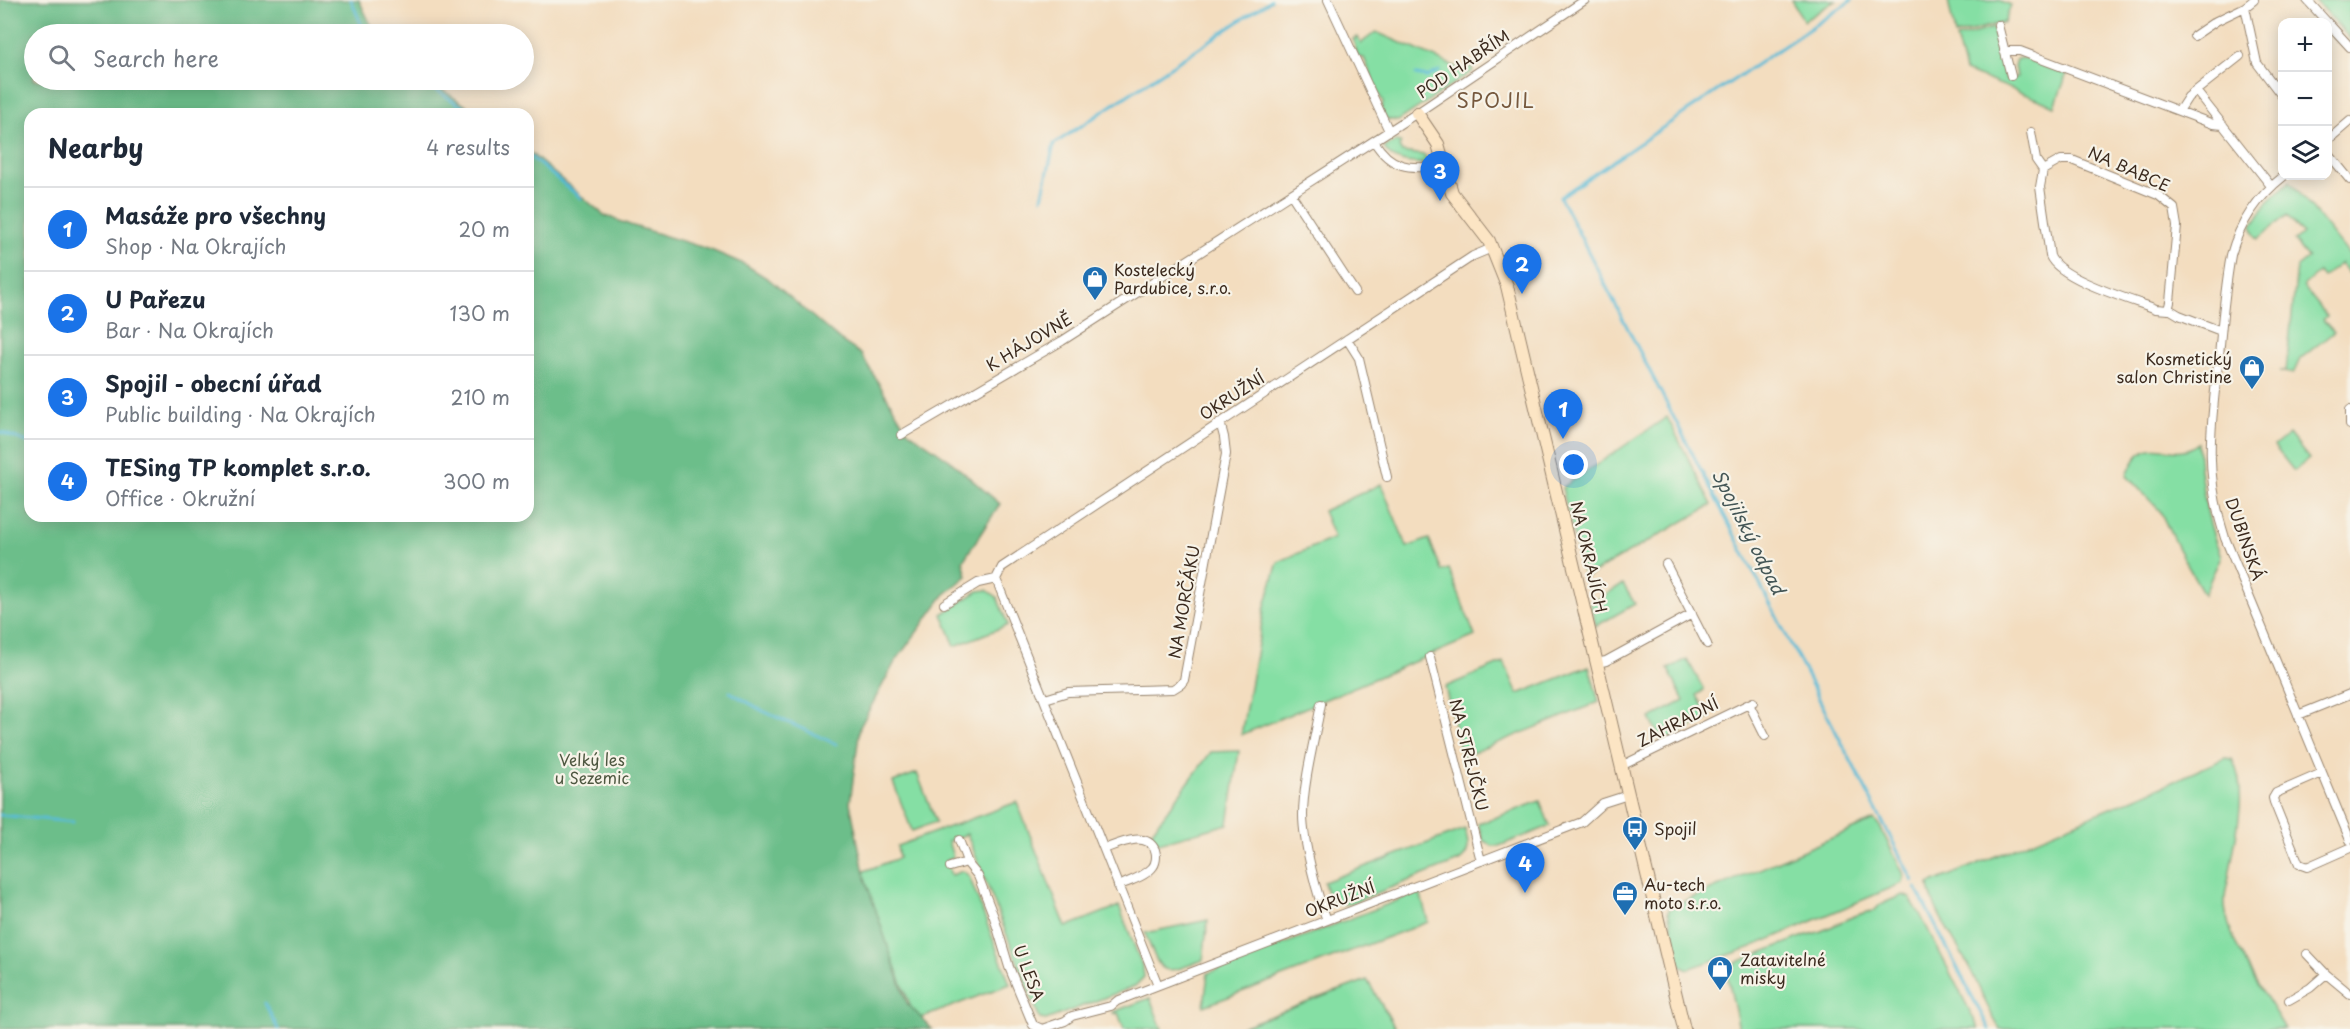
<!DOCTYPE html>
<meta charset="utf-8">
<style>
body{margin:0;font-family:"Playpen Sans",sans-serif;background:#f6f6f7;color:#1f2937}
.controls{position:absolute;right:18px;top:18px;display:grid;overflow:hidden;border-radius:12px;box-shadow:0 3px 15px #0003}
.controls button{width:54px;height:54px;display:grid;place-items:center;padding:0;border:0;border-bottom:2px solid #e0e1e3;background:#fff;color:#1f2937;font:30px sans-serif}
.you{position:absolute;left:1574px;top:465px;width:21px;height:21px;margin:-15px;border:4px solid #fff;border-radius:50%;background:#1a73e8;box-shadow:0 0 0 9px #1a73e833}
.badge{display:grid;place-items:center;width:39px;height:39px;border-radius:50%;background:#1a73e8;color:#fff;font-size:20px;font-weight:700}
.pin{position:absolute;translate:-50% -50px;filter:drop-shadow(0 2px 3px #0008)}
.pin::after{content:'';position:absolute;top:32px;width:21px;height:18px;background:inherit;clip-path:polygon(0 0,100% 0,50% 100%)}
.list{margin:0;padding:0;list-style:none}
h2{display:flex;justify-content:space-between;align-items:center;height:78px;margin:0;padding:0 24px;font-size:26px}
h2 small{font-size:20px;font-weight:400;color:#747a83}
.list li{display:grid;grid-template-columns:39px 1fr auto;gap:18px;align-items:center;box-sizing:border-box;height:84px;padding:0 24px;border-top:2px solid #e0e1e3}
.list b{display:block;font-size:22px;white-space:nowrap}
.list p{margin:0;font-size:20px;white-space:nowrap;color:#747a83}
.list em{font-size:20px;font-style:normal;color:#747a83}
.icon{flex:none;width:33px;height:33px;fill:none;stroke:currentColor;stroke-width:2;stroke-linecap:round;stroke-linejoin:round}
.map{position:relative;flex:none;width:2350px;height:1029px;overflow:hidden}
.search{position:absolute;background:#fff;box-shadow:0 3px 15px #0003;left:24px;top:24px;width:510px;height:66px;display:flex;align-items:center;gap:15px;box-sizing:border-box;padding:0 21px;border-radius:33px;color:#747a83;font-size:22px}
.panel{position:absolute;background:#fff;box-shadow:0 3px 15px #0003;left:24px;top:108px;width:510px;height:414px;border-radius:18px}
.map>svg:first-child{display:block}
.green{fill:#85dfa4;stroke:#608461;stroke-width:1.5}
.forest{fill:#6cbe8a;stroke:#547454;stroke-width:1.5}
.lines{fill:none;stroke-linecap:round;stroke-linejoin:round}
.stream{stroke:#59bbd7;stroke-width:3}
.street-casing{stroke:#97846e;stroke-width:10}
.secondary-casing{stroke:#97846e;stroke-width:14}
.street{stroke:#fff;stroke-width:8}
.secondary{stroke:#fce5c4;stroke-width:12}
.labels{text-anchor:middle;stroke-width:4.5;stroke-linejoin:round;paint-order:stroke}
.street-label{font-size:16px;fill:#3b2a1e;stroke:#f7f3e8}
.poi-label{font-size:16px;fill:#3b2a1e;stroke:#f7f3e8;text-anchor:start}
.park-label{font-size:16px;fill:#4e5740;stroke:#f7f3e8}
.water-label{font-size:18px;font-style:italic;fill:#445656;stroke:#f7f3e8}
.quarter-label{font-size:20px;letter-spacing:1.5px;fill:#76583d;stroke:#f7f3e8}
</style>
<div class="map">
<svg width="2350" height="1029" viewBox="0 0 2350 1029">
<rect width="100%" height="100%" fill="#f7f3e8"/>
<filter id="ink" filterUnits="userSpaceOnUse"><feTurbulence type="fractalNoise" baseFrequency=".0167" numOctaves="2"/><feDisplacementMap in="SourceGraphic" scale="12" xChannelSelector="R" yChannelSelector="G"/><feConvolveMatrix kernelMatrix="1 2 1 2 8 2 1 2 1" color-interpolation-filters="sRGB"/></filter>
<filter id="wash" filterUnits="userSpaceOnUse"><feTurbulence type="fractalNoise" baseFrequency=".008" numOctaves="4" result="noise"/><feDisplacementMap in="SourceGraphic" scale="24" xChannelSelector="R" yChannelSelector="G"/><feGaussianBlur stdDeviation="1.35" result="paint"/><feColorMatrix in="noise" values="0 0 0 0 0 0 0 0 0 0 0 0 0 0 0 0 0 1.4 0 .05"/><feComposite in="paint" operator="in"/></filter>
<g filter="url(#wash)">
<rect width="100%" height="100%" fill="#f3ddbf"/>
<!-- green -->
<path class="green" d="M1791,0H1836L1804,21Z
M1948,0H1998L2011,5L2005,22L1955,35Z
M2315,0H2350V39Z
M1993,28L2006,79L2017,77L2015,66L2017,59L2022,58L2067,74L2055,106L1965,71L1956,38Z
M1376,32L1463,70L1471,66L1473,71L1398,121L1386,119L1381,110L1383,103L1364,58L1358,57L1353,39L1358,37L1361,43Z
M1396,141L1401,143L1399,147L1402,152L1424,155L1429,164C1413,163 1393,164 1384,148Z
M2290,181L2350,256V275L2341,263L2323,277L2319,272L2303,286L2327,316L2323,320L2334,332L2300,359L2293,374L2280,371H2286L2297,267L2308,258L2294,241L2302,234L2287,215L2258,239L2254,234L2252,226L2267,203Z
M1667,417L1712,505L1584,578L1562,488Z
M2289,434L2309,459L2294,471L2274,446Z
M2198,443C2200,483 2206,520 2221,556L2204,594L2178,549L2160,511L2127,476C2146,424 2170,466 2198,443Z
M1381,484L1407,547L1429,539L1442,571L1449,569L1475,636L1241,735L1265,606L1278,562L1334,538L1323,511Z
M1623,584L1635,604L1596,626L1590,603Z
M987,590L997,597L1008,625L955,646L942,614L978,591Z
M1687,659L1704,690L1697,695L1709,718L1662,742L1650,718L1684,701L1668,669Z
M1504,662L1518,694L1589,666L1599,702L1462,757L1445,687Z
M1239,751L1228,824L1159,843L1150,834L1211,752Z
M2225,758L2232,759C2250,793 2234,841 2229,877C2227,887 2224,895 2225,905C2227,942 2266,996 2285,1029H2000C1987,1009 1980,988 1969,967C1958,945 1930,907 1929,884L2170,783Z
M917,773L936,822L912,831L893,782Z
M1540,801L1550,826L1499,846H1492L1483,840L1478,824Z
M1017,802L1066,927L1119,906L1143,968L1144,977L1135,986L1046,1020L1040,1019L967,834L948,841L953,857L946,860L951,875L963,871L969,876L1010,984L916,1020L859,873L899,858L897,846Z
M1874,820L1879,825L1904,875L1903,883L1749,948L1688,969L1680,965L1668,911L1673,906Z
M1465,829C1468,842 1472,853 1459,861L1349,904C1333,905 1327,898 1324,882Z
M1420,892L1428,922L1204,1006L1208,973Z
M1903,895L1910,898L1920,914L1979,1029H1739L1726,969L1731,967L1732,964L1807,935C1830,932 1850,913 1874,911L1881,904Z
M1208,920L1203,960C1159,977 1162,975 1145,933Z
M1367,980L1396,1029H1236Z
M1150,998L1162,1029H1124L1118,1013L1114,1014L1113,1012Z"/>
<!-- forest -->
<path class="forest" d="M0,0H359L370,23L379,34H34V80H428L478,114H30V516H528V151L604,215L630,225L711,250L746,265L770,280L841,341L861,354L907,430L948,459L1000,504L963,561L967,576L944,595L895,662L860,727L850,803L865,878L907,1003L932,1029H0Z"/>
<g class="lines">
<!-- stream -->
<path class="stream" d="M351,0L362,26L368,34
M1852,0L1560,197L1913,881
M1416,75L1427,77L1439,71
M420,80L474,114
M528,155L581,198
M1042,198L1054,144L1271,0
M0,432L30,443
M730,692L763,711L836,744
M0,815L73,822
M1916,888L1989,1029
M265,1003L278,1029"/>
</g>
</g>
<g filter="url(#ink)">
<g class="lines">
<defs>
<path id="street" d="M1328,0L1389,131
M2307,0L2327,22
M2245,7L2257,63L2282,96
M2328,23L2350,47
M1998,25L2011,76
M2194,36L2216,21L2245,7L2254,0
M2004,51H2020L2213,124L2223,125
M2196,91L2271,186
M2179,111L2188,97L2240,56
M2031,132L2036,160L2043,170
M2328,140L2350,121
M1374,141C1392,171 1411,168 1443,166
M2328,153L2350,180
M2061,160H2072L2158,195L2174,208L2177,226L2170,302L2168,310L2156,309C2132,300 2059,279 2050,256L2040,187L2043,170Z
M2284,176C2257,197 2240,222 2231,255C2225,288 2222,322 2219,356C2211,425 2203,470 2225,538L2350,840
M1291,194L1355,292
M2169,309L2179,315L2221,331
M1347,339L1359,358L1387,477
M2350,410V425
M901,435L1062,341L1417,113L1585,0
M1666,564L1707,644
M996,579L1158,985
M944,604L978,583L996,579L1002,567L1473,256L1492,248
M1430,657L1481,861
M1597,663L1606,661L1692,614
M1045,699L1068,692L1173,689L1181,684L1184,680L1226,454L1224,437L1220,422
M1321,704C1315,738 1303,783 1303,815C1303,841 1317,896 1327,920
M1749,704L1765,736
M2298,715L2350,694
M1621,766L1753,702
M2322,773L2276,793L2273,798L2274,802L2299,864L2307,867L2350,848
M959,840L968,864L978,876L994,917L1009,967L1033,1025L1042,1029L1065,1021L1072,1016L1111,1006L1117,1001L1582,822L1603,803L1628,795
M1104,849C1118,844 1146,830 1155,850C1157,856 1156,864 1152,868C1144,877 1129,881 1118,886
M950,867L967,862
M2307,954L2326,974L2350,994
M2289,1000L2310,988L2326,974"/>
<path id="secondary" d="M1417,113L1438,144L1452,193L1489,241L1507,286L1684,1029"/>
</defs>
<!-- street casing -->
<use href="#street" class="street-casing"/>
<!-- secondary casing -->
<use href="#secondary" class="secondary-casing"/>
<!-- street -->
<use href="#street" class="street"/>
<!-- secondary -->
<use href="#secondary" class="secondary"/>
</g>
</g>
<!-- icons -->
<defs>
<symbol id="shop-pin" viewBox="-11 -11 22 30"><path d="M0 17L-7.5 6A9.5 9.5 0 1 1 7.5 6Z" fill="#1f6fb2" stroke="#f7f3e8"/><path d="M-5-2.5h2.3a2.7 3.5 0 0 1 5.4 0H5L5.5 6h-11ZM-1.5-2.5h3a1.5 2.3 0 0 0-3 0Z" fill="#fff"/></symbol>
<symbol id="bus-pin" viewBox="-11 -11 22 30"><path d="M0 17L-7.5 6A9.5 9.5 0 1 1 7.5 6Z" fill="#1f6fb2" stroke="#f7f3e8"/><path d="M-5-6H5V4H4V6H2V4H-2V6H-4V4H-5ZM-3.5-4V0h7V-4ZM-3.5 1.2v1.5H-2V1.2ZM2 1.2v1.5H3.5V1.2Z" fill="#fff"/></symbol>
<symbol id="office-pin" viewBox="-11 -11 22 30"><path d="M0 17L-7.5 6A9.5 9.5 0 1 1 7.5 6Z" fill="#1f6fb2" stroke="#f7f3e8"/><path d="M-6-3h4V-5.5h4V-3h4V5H-6ZM-1-4.5V-3h2v-1.5ZM-6 0V1H6V0Z" fill="#fff"/></symbol>
</defs>
<g fill-rule="evenodd">
<use href="#shop-pin" x="1080" y="264" width="30" height="40"/>
<use href="#shop-pin" x="2237" y="353" width="30" height="40"/>
<use href="#bus-pin" x="1620" y="814" width="30" height="40"/>
<use href="#office-pin" x="1610" y="879" width="30" height="40"/>
<use href="#shop-pin" x="1705" y="954" width="30" height="40"/>
</g>
<g class="labels">
<!-- street labels -->
<g class="street-label">
<text transform="translate(1463 64) rotate(-34)" y="6">POD HABŘÍM</text>
<text transform="translate(2129 169) rotate(24)" y="6">NA BABCE</text>
<text transform="translate(1029 342) rotate(-31)" y="6">K HÁJOVNĚ</text>
<text transform="translate(1232 396) rotate(-33)" y="6">OKRUŽNÍ</text>
<text transform="translate(2245 539) rotate(71)" y="6">DUBINSKÁ</text>
<text transform="translate(1589 557) rotate(77)" y="6">NA OKRAJÍCH</text>
<text transform="translate(1184 602) rotate(-80)" y="6">NA MORČÁKU</text>
<text transform="translate(1678 722) rotate(-27)" y="6">ZAHRADNÍ</text>
<text transform="translate(1469 755) rotate(76)" y="6">NA STREJČKU</text>
<text transform="translate(1340 899) rotate(-21)" y="6">OKRUŽNÍ</text>
<text transform="translate(1029 973) rotate(69)" y="6">U LESA</text>
</g>
<!-- poi labels -->
<g class="poi-label">
<text x="1114" y="276">Kostelecký<tspan x="1114" dy="18">Pardubice, s.r.o.</tspan></text>
<text x="2232" y="365" text-anchor="end">Kosmetický<tspan x="2232" dy="18">salon Christine</tspan></text>
<text x="1654" y="835">Spojil</text>
<text x="1644" y="891">Au-tech<tspan x="1644" dy="18">moto s.r.o.</tspan></text>
<text x="1740" y="966">Zatavitelné<tspan x="1740" dy="18">misky</tspan></text>
</g>
<!-- park labels -->
<g class="park-label">
<text x="592" y="766">Velký les<tspan x="592" dy="18">u Sezemic</tspan></text>
</g>
<!-- water labels -->
<g class="water-label">
<text transform="translate(1748 532) rotate(63)" y="6">Spojilský odpad</text>
</g>
<!-- quarter labels -->
<g class="quarter-label">
<text x="1496" y="108">SPOJIL</text>
</g>
</g>
</svg>
<div class="controls">
<button>+</button>
<button>−</button>
<button><svg class="icon" aria-label="layers" viewBox="0 0 24 24"><path d="M12 4l9 5-9 5-9-5zM3 14l9 5 9-5"/></svg></button>
</div>
<div class="you"></div>
<div class="pin badge" style="left:1563px;top:439px">1</div>
<div class="pin badge" style="left:1522px;top:294px">2</div>
<div class="pin badge" style="left:1440px;top:201px">3</div>
<div class="pin badge" style="left:1525px;top:893px">4</div>
<div class="search"><svg class="icon" aria-label="search" viewBox="0 0 24 24"><circle cx="10" cy="10" r="6"/><path d="M15 15l6 6"/></svg>Search here</div>
<section class="panel">
<h2>Nearby<small>4 results</small></h2>
<ul class="list">
<li><span class="badge">1</span><div><b>Masáže pro všechny</b><p>Shop · Na Okrajích</p></div><em>20 m</em></li>
<li><span class="badge">2</span><div><b>U Pařezu</b><p>Bar · Na Okrajích</p></div><em>130 m</em></li>
<li><span class="badge">3</span><div><b>Spojil - obecní úřad</b><p>Public building · Na Okrajích</p></div><em>210 m</em></li>
<li><span class="badge">4</span><div><b>TESing TP komplet s.r.o.</b><p>Office · Okružní</p></div><em>300 m</em></li>
</ul>
</section>
</div>
